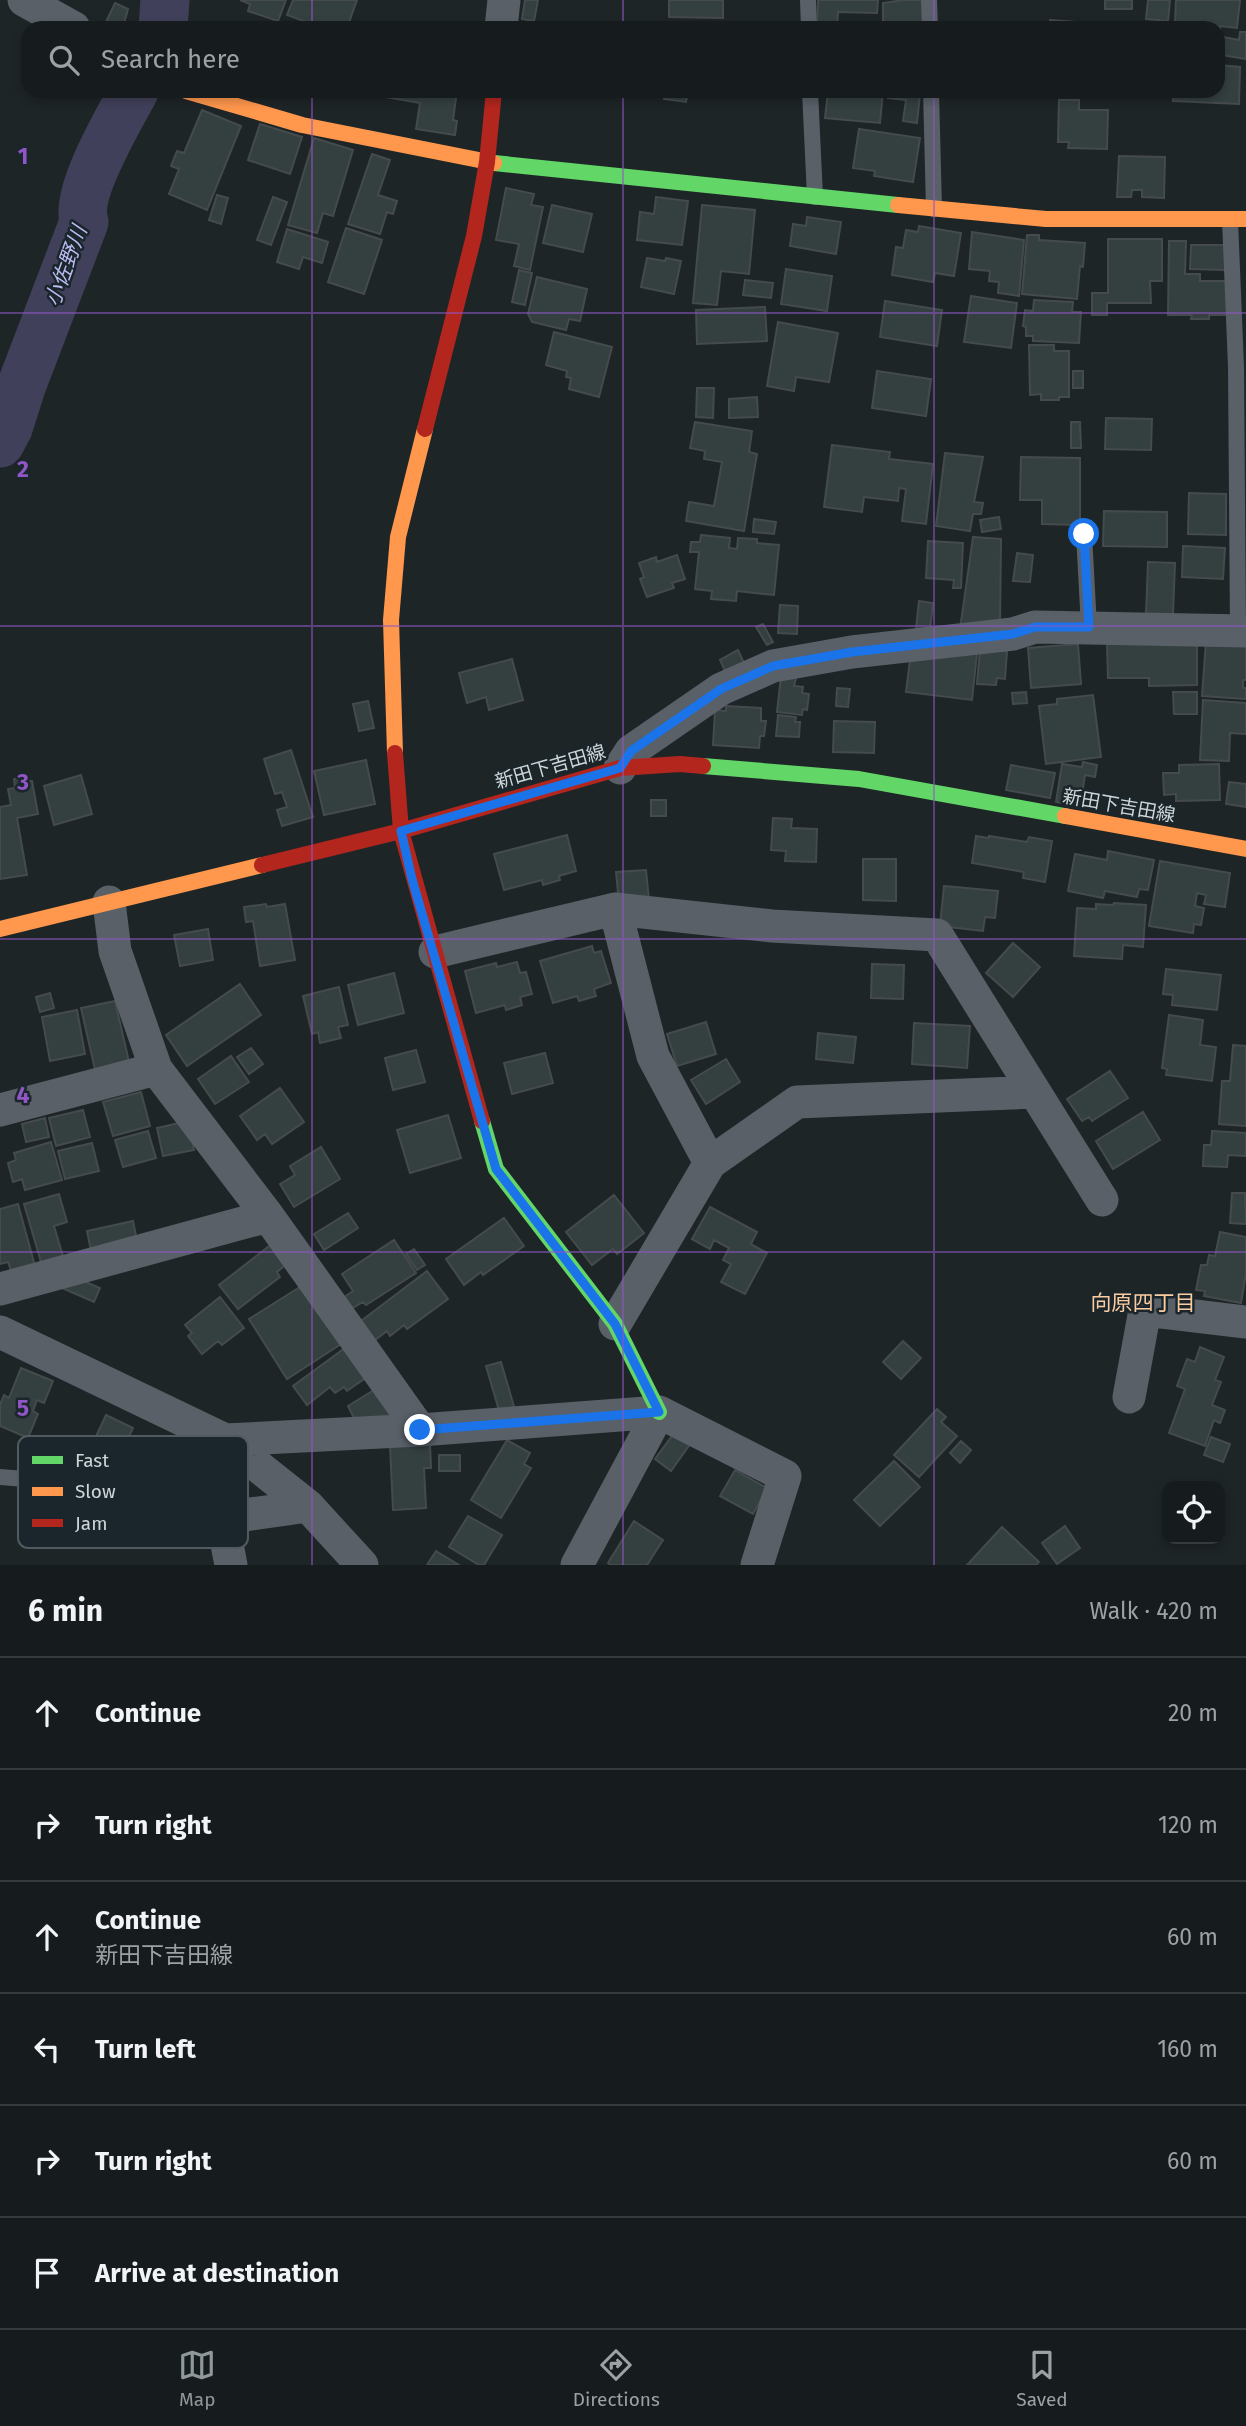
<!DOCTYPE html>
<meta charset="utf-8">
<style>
body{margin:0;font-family:"Fira Sans","Noto Sans JP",sans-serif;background:#23292a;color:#f1f3f6}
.controls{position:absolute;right:21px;bottom:21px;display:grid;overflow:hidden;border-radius:14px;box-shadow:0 4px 10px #0003}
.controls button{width:63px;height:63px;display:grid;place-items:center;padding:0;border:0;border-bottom:2px solid #353a3b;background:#161c1d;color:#f1f3f6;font:35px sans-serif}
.stop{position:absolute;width:21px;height:21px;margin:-16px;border:5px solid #1a73e8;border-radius:50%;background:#fff}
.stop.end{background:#1a73e8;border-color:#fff;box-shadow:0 2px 7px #0008}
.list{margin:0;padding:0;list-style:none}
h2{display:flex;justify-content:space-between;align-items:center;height:91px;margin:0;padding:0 28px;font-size:30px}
h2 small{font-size:23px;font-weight:400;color:#9ea1a4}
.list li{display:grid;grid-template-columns:46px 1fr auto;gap:21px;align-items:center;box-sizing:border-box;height:112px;padding:0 28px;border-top:2px solid #353a3b}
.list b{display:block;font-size:26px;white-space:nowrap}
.list p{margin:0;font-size:23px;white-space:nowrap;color:#9ea1a4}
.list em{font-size:23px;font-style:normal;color:#9ea1a4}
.icon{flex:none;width:38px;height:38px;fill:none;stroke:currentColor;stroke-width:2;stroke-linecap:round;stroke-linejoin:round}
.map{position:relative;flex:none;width:1246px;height:1565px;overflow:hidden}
.search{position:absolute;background:#161c1d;box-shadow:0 4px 10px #0003;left:21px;right:21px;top:21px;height:77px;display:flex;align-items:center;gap:18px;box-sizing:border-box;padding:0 24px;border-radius:21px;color:#9ea1a4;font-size:26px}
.sheet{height:763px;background:#161c1d}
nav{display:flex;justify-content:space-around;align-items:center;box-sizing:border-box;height:98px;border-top:2px solid #353a3b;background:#161c1d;font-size:19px;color:#9ea1a4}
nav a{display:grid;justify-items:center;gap:4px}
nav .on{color:#90989a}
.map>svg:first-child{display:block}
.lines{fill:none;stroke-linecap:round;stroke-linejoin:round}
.river{stroke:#41405a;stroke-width:49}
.building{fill:#343f40;stroke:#454b4c;stroke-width:2}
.lane{stroke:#596068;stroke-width:16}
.street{stroke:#596068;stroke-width:33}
.fast{stroke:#63d668;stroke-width:16}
.slow{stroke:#ff974d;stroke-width:16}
.jam{stroke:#b3261e;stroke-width:16}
.route{stroke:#1a73e8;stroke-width:9}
.grid{fill:none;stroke:#9056c5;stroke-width:2;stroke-opacity:0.55}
.labels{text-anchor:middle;stroke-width:5;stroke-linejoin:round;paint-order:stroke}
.street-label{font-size:19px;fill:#ced6d8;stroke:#1a262b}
.water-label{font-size:21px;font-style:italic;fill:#babaf0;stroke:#1a262b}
.neighbourhood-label{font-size:21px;fill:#fbcc9f;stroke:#1a262b}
.key{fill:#1a262b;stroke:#505b5f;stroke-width:2}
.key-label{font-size:19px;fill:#ced6d8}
.grid-label{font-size:23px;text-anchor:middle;font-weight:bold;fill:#9056c5;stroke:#1a262b;stroke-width:5;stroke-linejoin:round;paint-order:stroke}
</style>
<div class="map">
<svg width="1246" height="1565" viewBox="0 0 1246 1565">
<rect width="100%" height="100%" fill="#1e2527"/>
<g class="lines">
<!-- river -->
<path class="river" d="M163,28L165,0
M0,443L8,428L21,387L84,222C75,192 119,119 134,91"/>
</g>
<!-- building -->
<path class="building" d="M240,0H286L278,21L248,11L250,4Z
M293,0H357L347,28H338L321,22L320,27L287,15Z
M525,0H538L534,21L522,19Z
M669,0H723V18L669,17Z
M818,0H878L877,13L838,12L837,28H817Z
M903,0H928L924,28H883V3Z
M1105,0H1132V9H1105Z
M1148,0H1170L1168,21L1146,19Z
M1176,0H1240L1237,28L1220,26L1219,35L1218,28H1204L1205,25L1175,23Z
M115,3L128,9L123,27L105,24Z
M1050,20L1115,25V28H1050Z
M1240,32H1246V59L1221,55L1223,37L1239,40Z
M1218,65L1240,67L1239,104L1173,101L1174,91H1218Z
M374,91H457L453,120L457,121L455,135L416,129L420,103L374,95Z
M666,91H688L686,102L664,99Z
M828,91H883L880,123L825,118Z
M889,91H917L916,95H920L917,123L903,121L906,100L888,98Z
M1059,100H1079V110H1108L1107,149L1068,148L1069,142H1058Z
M202,110L241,126L207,210L169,194L179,169L171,166L177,151L184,153Z
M260,124L302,137L290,174L248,160Z
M859,129L920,138L913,182L874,176L875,171L853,168Z
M314,138L353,150L333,216L323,213L317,233L288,225Z
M372,154L390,160L378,195L397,201L393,214L387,212L380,234L348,224Z
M1119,156L1165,157L1164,198L1142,197V190H1132L1131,197H1117Z
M506,188L534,194L531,205L543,207L530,270L514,266L519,244L496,240Z
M217,195L228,198L221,224L209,220Z
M273,197L287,202L271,245L257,240Z
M656,197L688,201L682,245L637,240L640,212L654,214Z
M552,205L592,214L583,252L543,243Z
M702,205L755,210L749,274L721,271L717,305L693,303Z
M807,217L841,222L836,254L790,246L793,224L806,226Z
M919,226L961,233L954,276L935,273L933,282L892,275L896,247L903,248L906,230L918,232Z
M346,228L382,240L364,294L328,282Z
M287,229L328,242L322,263L303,257L299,269L277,262Z
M972,232L1024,240L1019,296L998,293L999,282L989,281L990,271L969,269Z
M1027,235H1039V240L1085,243L1083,267L1080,266L1077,299L1022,294Z
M1108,239H1162V281H1150L1151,303H1107V315H1092V293H1108Z
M1169,241H1186L1185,274H1200V281H1229V315H1209V319H1191L1192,315H1168Z
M1191,245H1227L1226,270L1190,269Z
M647,258L665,261L666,258L681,261L674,294L641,287Z
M786,269L832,276L827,311L781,304Z
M519,270L532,273L525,305L512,302Z
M537,277L587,289L580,321L569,319L566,330L532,322L528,314Z
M745,280L773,283L771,298L743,295Z
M971,296L1017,303L1011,348L964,342Z
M1034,300L1073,302L1072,312H1081L1079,343L1033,341V336H1026V327L1023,326L1025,310L1033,311Z
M885,301L942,310L937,346L880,337Z
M765,307L767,341L697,344L696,310Z
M778,322L838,333L829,382L796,377L794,391L767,386Z
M554,332L612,347L599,397L569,389L571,378L566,377L567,371L546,365Z
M1029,345H1054V351H1069V397H1059V400H1041V394L1030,395Z
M877,371L931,379L926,416L872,408Z
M1073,371H1083V388H1073Z
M697,388H714L713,418L696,417Z
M757,397L758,417L729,418V399Z
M1106,418L1152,419L1151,450L1105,449Z
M695,422L752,431L749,452L757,454L744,531L686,521L689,502L714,506L722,462L704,459L705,451L690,448Z
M1071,422H1080L1081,448H1071Z
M832,445L890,452L889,459L933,464L926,524L902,521L906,489L899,488L898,501L864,497L862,512L824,507Z
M945,453L983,457L974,502L983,503L981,514H973L970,531L936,526Z
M1021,457L1080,458V525L1042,524V500H1020Z
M1189,493L1226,494V535L1188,534Z
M1104,511L1167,512V547L1103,546Z
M999,517L1001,529L982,532L980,520Z
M754,519L776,522L774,534L753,532Z
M701,535L730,538L729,548L737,549L738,538L757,539V543L779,545L774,595L737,591L736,601L711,599L712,591L695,589L699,552H690L691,542H700Z
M973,537L1001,539L1000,624L960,629Z
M928,541L963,543L961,588H953L954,580L926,578Z
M1183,546L1225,548L1223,579L1182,577Z
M1017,553L1033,555L1030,582L1013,581Z
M677,555L685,579L672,583L674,588L647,597L640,579L644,577L639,563L656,557L657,562Z
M1148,562L1175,563L1173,615L1146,614Z
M919,601L933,603L930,630L916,629Z
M780,605L798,606L797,634L778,633Z
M763,624L773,642L767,645L756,627Z
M1206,641L1246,644V680H1243V688H1246V699L1202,696Z
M1107,642L1197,645V685L1149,686V678H1108Z
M1078,644L1081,684L1031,688L1028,648Z
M980,649L1007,651L1005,679L997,678L996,685L977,684Z
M738,650L744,663L726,673L720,660Z
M911,652L977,653L972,700L906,692Z
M512,659L523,700L489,710L486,697L467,703L459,673Z
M781,677L796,678L794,686L803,687L802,693L809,694L807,710L803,709L802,715L777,712Z
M837,688L850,689L848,707L836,706Z
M1026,692L1027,703L1013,704L1012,693Z
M1173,692H1197V714H1174Z
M1093,695L1101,757L1046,764L1039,706L1057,704V699Z
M1203,700L1246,703V734L1230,733L1229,761L1200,760Z
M368,701L374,728L359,731L353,704Z
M726,706L761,708V721H766L764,736H760L759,748L713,745L715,710L726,711Z
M778,715L796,717L795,722H800L799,737L776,736Z
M834,721L875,722L874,753L833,752Z
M291,750L313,817L282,826L277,810L287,807L282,792L275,794L264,759Z
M366,760L375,804L324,815L314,771Z
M1083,762L1097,765L1095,777L1085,775L1080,806L1056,802L1062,764L1082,767Z
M1219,764L1220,800L1176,801V794L1164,795L1163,773H1179V765Z
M1011,765L1055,773L1050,798L1006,790Z
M81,775L92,814L54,825L44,786Z
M27,777V781H32L38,814L17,818L27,875L0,879V807L11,805L8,789L15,788L14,779Z
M1229,782L1246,784V807L1226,804Z
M651,800H666V816H651Z
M773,818L792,819L791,828L817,829L816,862L785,861L786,851L771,850Z
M567,835L576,871L559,876L560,880L543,885L542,880L504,890L494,854Z
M976,836L989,838V836L1027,842L1029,837L1052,841L1045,882L1023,878L1024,872L972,863Z
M1108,851L1154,860L1148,890L1139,889L1137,897L1105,891L1103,898L1068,891L1075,854L1107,860Z
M863,859H896V901L863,900Z
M1160,861L1230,873L1225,907L1204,904L1206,895L1197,893L1195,906L1204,908L1201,925L1194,924L1193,933L1149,926Z
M646,870L649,900L619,903L616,872Z
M944,886L998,891L995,918L985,917L983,931L940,926Z
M1114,903L1146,905L1143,947L1123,945L1122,959L1074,956L1077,908L1096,909V904L1113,905Z
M266,904L267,907L285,904L295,960L260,966L253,921L246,922L244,907Z
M208,929L213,960L180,966L174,935Z
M1013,943L1040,967L1013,997L986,973Z
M592,946L594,953L601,951L611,983L594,989L596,996L579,1001L577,996L553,1003L540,961Z
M517,962L520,973L526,972L532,994L520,997L522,1005L506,1010L505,1005L476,1013L465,971L496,963L497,967Z
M872,964L904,965L903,999L871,998Z
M1166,969L1221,975L1217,1010L1172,1005L1173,995L1163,994Z
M394,973L404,1013L358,1025L348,985Z
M240,984L261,1015L187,1066L166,1035Z
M339,987L348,1025L338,1027L341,1038L320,1043L318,1032L312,1034L303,996Z
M50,993L54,1008L40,1012L36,997Z
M115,1001L130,1066L96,1074L81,1008Z
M77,1010L85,1054L50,1061L42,1017Z
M1169,1015L1203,1020L1200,1045L1216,1047L1212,1081L1166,1075L1167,1069L1162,1068Z
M706,1022L716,1054L677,1066L667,1034Z
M914,1023L970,1026L967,1068L912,1064Z
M818,1033L856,1037L853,1063L816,1059Z
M1233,1045L1246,1046V1126L1219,1124L1222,1081H1230Z
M251,1048L263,1064L249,1074L237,1057Z
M416,1050L425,1082L393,1090L385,1058Z
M545,1053L553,1083L512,1094L504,1063Z
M231,1056L249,1082L215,1104L198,1079Z
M726,1059L740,1082L706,1104L691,1080Z
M1110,1071L1128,1098L1092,1121L1089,1117L1082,1121L1067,1099Z
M280,1088L304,1122L272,1144L265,1134L257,1140L240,1116Z
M141,1092L150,1126L113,1136L103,1102Z
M83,1110L90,1137L56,1146L49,1118Z
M1143,1112L1160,1140L1113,1169L1096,1141Z
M448,1115L461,1158L410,1173L397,1130Z
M45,1118L49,1137L26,1142L22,1124Z
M188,1121L194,1150L163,1156L157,1128Z
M148,1131L156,1158L123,1167L115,1140Z
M1212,1131L1246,1133V1156L1228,1155L1227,1167L1203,1166L1204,1145H1211Z
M51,1142L62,1180L25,1190L22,1179L13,1182L8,1163L16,1160L14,1153Z
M92,1143L99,1171L65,1179L58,1151Z
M321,1147L340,1179L294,1207L280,1184L295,1175L290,1166Z
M1232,1193H1245L1246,1224L1230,1223Z
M59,1194L67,1222L54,1226L63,1256L41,1262L24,1204Z
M614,1195L644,1233L617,1254L613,1249L592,1265L566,1232Z
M18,1204L35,1266L12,1273L8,1262L0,1264V1209Z
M710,1207L757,1232L751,1244L767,1253L745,1294L721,1282L731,1264L723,1260L729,1248L714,1240L710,1249L692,1239Z
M348,1213L358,1228L324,1250L314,1234Z
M504,1218L524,1246L483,1275L481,1272L464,1285L446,1259Z
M133,1221L137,1241L91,1251L87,1231Z
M1220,1232L1246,1237V1273L1241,1303L1204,1296L1205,1291L1196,1290L1201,1265H1207L1209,1255L1215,1256Z
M394,1240L416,1273L366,1305L363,1302L351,1309L343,1298L353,1291L342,1274Z
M273,1243L288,1263L277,1272L280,1277L238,1309L219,1285Z
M414,1249L425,1265L417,1270L406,1254Z
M427,1271L448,1299L407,1329L404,1325L390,1336L387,1331L375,1340L361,1321Z
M69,1275L100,1288L94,1302L64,1289Z
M303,1285L341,1344L287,1379L249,1319Z
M220,1297L244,1328L222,1345L218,1341L202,1354L188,1336L192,1333L185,1325Z
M903,1341L921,1358L901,1379L883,1362Z
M1200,1347L1224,1357L1215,1380L1221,1382L1212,1405L1225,1410L1220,1423L1214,1420L1205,1446L1169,1433L1185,1389L1177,1386L1187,1359L1195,1362Z
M345,1348L367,1377L347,1391L344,1387L335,1393L330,1387L307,1405L293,1386Z
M501,1362L515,1410L500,1414L486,1366Z
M21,1368L53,1381L44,1403L37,1400L33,1411L38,1414L28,1438L0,1426V1405L4,1395L9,1398Z
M377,1388L393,1411L386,1422L357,1424L348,1406Z
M937,1409L946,1417L941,1422L957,1436L919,1477L894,1455Z
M106,1415L133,1428L106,1485L79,1472Z
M677,1429L693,1440L671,1471L655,1459Z
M1211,1437L1230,1444L1223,1462L1204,1455Z
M507,1440L530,1453L524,1464L531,1468L501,1518L471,1500Z
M961,1441L971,1450L960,1463L950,1453Z
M430,1443L431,1468H424L426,1508L393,1510L390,1446Z
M439,1455H460V1471H439Z
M894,1461L920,1487L880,1526L854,1500Z
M735,1470L767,1488L753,1514L720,1496Z
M468,1516L502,1535L484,1565H479L449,1547Z
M634,1521L663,1540L647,1565H611L608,1563Z
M1065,1526L1080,1548L1057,1564L1042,1543Z
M1002,1527L1039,1562L1036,1565H967Z
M436,1551L459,1565H427Z"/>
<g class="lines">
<!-- lane -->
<path class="lane" d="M808,0L809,28
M929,0L930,28
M810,91L815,197
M931,91L934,209
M1230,220L1236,367L1238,631
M1084,534L1089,627
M0,1477L37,1480L193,1524L222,1518"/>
<!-- street -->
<path class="street" d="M24,0L74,28
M501,28L504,0
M620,768L631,751L721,689L773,666L852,652L1013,634L1035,627L1246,631
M109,902L115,951L156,1069L268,1216L420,1430
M615,909L653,1056L710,1163
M435,952L615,909L772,926L937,935L1102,1200
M0,1110L156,1069
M0,1289L268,1216
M615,1324L710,1163L797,1102L1034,1092
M0,1332L225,1440L308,1506L362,1565
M1129,1397L1145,1310L1246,1322
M225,1440L420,1430L659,1412L785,1476L757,1565
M231,1565L222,1518L308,1506
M577,1565L659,1412"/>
<!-- fast -->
<path class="fast" d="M494,163L898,205
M703,766L859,779L1065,816
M482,1121L496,1169L615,1324L659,1412"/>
<!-- slow -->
<path class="slow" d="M186,91L302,125L494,163
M898,205L1046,219H1246
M395,753L391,620L398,537L425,429
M1065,816L1246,849
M0,929L262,865"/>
<!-- jam -->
<path class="jam" d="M425,429L474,236L487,162L494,91
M395,753L401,831L482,1121
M262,865L401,831L620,768L680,764L703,766"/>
</g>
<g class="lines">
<!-- route -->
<path class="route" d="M420,1430L659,1412L615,1324L496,1169L412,879L401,831L620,768L631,751L721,689L773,666L852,652L1013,634L1035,627H1089L1084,534"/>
</g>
<!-- grid -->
<path class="grid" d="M312,0V28M623,0V28M934,0V28M312,91V1565M623,91V1565M934,91V1565M0,313H1246M0,626H1246M0,939H1246M0,1252H1246"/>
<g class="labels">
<!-- street labels -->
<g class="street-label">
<text transform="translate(550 766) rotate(-16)" y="7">新田下吉田線</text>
<text transform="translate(1119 805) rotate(10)" y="7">新田下吉田線</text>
</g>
<!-- water labels -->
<g class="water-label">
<text transform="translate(66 266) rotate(-70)" y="7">小佐野川</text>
</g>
<!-- neighbourhood labels -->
<g class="neighbourhood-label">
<text x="1143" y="1310">向原四丁目</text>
</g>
</g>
<!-- legend -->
<rect x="18" y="1436" width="230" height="112" rx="10" class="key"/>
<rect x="32" y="1456" width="31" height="8" fill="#63d668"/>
<rect x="32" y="1487" width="31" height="9" fill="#ff974d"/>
<rect x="32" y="1519" width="31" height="8" fill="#b3261e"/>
<g class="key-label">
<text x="75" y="1467">Fast</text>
<text x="75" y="1498">Slow</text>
<text x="75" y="1530">Jam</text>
</g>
<g class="grid-label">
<text x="23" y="164">1</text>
<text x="23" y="477">2</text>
<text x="23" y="790">3</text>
<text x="23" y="1103">4</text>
<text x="23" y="1416">5</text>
</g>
</svg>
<div class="controls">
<button><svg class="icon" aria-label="locate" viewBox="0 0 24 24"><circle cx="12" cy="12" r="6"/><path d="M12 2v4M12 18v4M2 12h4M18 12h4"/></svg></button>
</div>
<div class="stop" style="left:1084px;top:534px"></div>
<div class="stop end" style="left:420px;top:1430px"></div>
<div class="search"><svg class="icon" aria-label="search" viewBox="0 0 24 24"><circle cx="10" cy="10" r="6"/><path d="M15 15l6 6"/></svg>Search here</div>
</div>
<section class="sheet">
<h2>6 min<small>Walk · 420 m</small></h2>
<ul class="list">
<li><svg class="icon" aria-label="ahead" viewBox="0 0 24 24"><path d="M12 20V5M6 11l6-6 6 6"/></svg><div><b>Continue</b></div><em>20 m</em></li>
<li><svg class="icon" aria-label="right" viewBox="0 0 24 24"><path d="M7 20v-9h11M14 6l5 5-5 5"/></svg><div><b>Turn right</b></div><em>120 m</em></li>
<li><svg class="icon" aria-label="ahead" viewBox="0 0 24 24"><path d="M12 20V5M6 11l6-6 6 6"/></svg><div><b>Continue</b><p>新田下吉田線</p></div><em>60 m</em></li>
<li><svg class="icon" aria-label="left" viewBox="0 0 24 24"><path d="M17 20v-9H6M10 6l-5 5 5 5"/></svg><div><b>Turn left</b></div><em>160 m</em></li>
<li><svg class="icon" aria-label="right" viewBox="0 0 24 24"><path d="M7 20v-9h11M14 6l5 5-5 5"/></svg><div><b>Turn right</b></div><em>60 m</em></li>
<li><svg class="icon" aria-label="arrive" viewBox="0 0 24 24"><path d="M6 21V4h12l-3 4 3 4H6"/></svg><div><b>Arrive at destination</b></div></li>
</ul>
</section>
<nav>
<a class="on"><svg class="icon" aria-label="map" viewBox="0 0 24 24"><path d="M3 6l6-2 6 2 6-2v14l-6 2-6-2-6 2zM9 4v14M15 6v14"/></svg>Map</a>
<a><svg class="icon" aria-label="directions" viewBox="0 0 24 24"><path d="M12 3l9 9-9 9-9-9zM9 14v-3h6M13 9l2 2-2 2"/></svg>Directions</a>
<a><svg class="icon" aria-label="saved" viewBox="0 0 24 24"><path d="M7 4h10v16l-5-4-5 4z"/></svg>Saved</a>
</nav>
